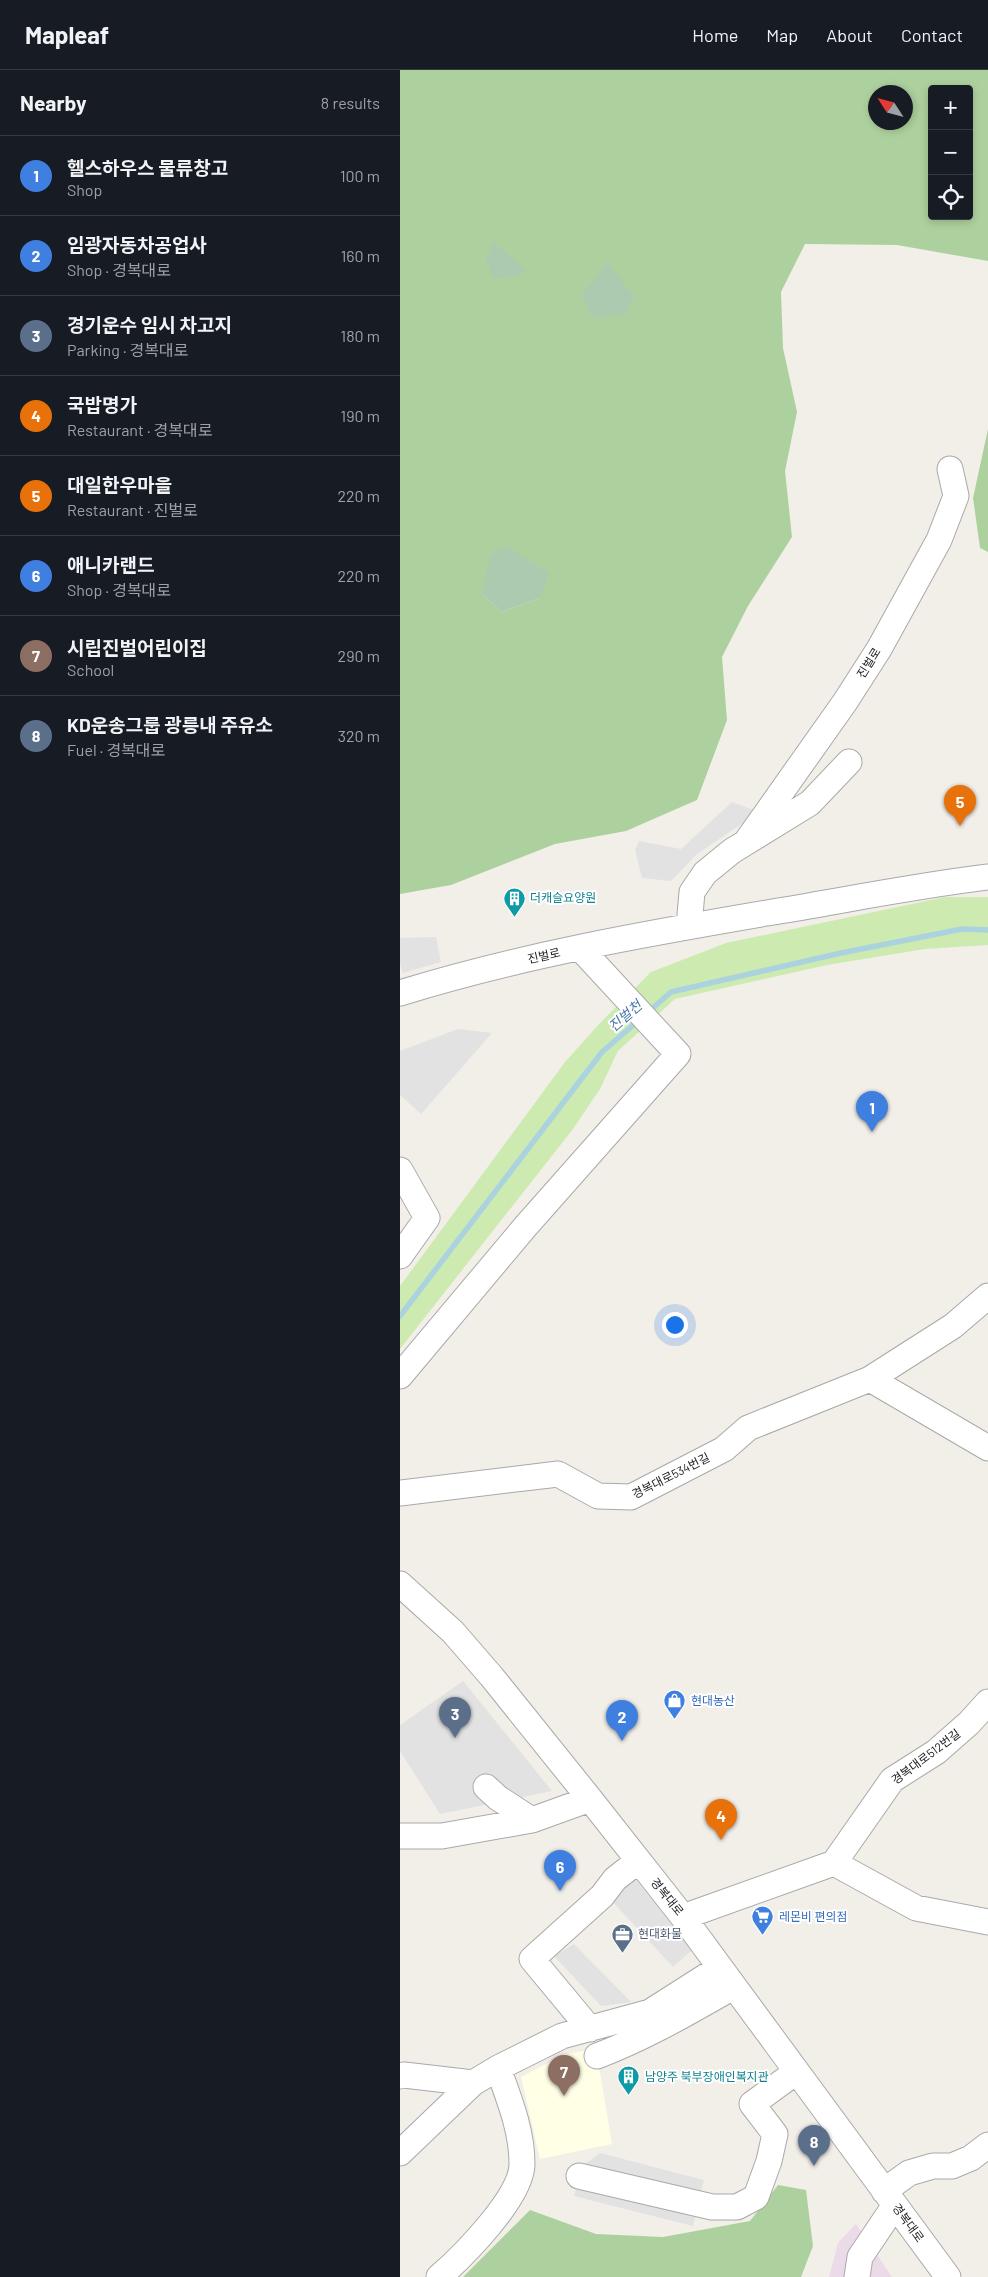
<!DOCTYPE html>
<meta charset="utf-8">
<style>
body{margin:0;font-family:Barlow,"Noto Sans KR",sans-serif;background:#20242c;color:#f1f3f6}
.controls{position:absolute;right:15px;top:15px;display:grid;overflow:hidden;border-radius:5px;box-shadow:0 2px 8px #0003}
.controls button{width:45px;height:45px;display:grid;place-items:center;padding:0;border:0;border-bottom:1px solid #363941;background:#171b24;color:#f1f3f6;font:25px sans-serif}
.compass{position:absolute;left:468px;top:15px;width:45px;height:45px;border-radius:50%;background:#171b24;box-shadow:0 2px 8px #0003;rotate:306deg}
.you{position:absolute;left:274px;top:1254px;width:18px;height:18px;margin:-12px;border:4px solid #fff;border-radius:50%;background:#1a73e8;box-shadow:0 0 0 8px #1a73e833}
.badge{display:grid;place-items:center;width:32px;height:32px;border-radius:50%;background:#d93025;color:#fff;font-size:16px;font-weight:700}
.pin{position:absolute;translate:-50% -41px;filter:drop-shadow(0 1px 2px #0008)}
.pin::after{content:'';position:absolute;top:26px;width:18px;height:15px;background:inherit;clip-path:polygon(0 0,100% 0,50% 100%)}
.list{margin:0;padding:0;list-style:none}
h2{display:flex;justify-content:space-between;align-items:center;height:65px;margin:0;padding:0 20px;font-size:21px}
h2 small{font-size:16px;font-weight:400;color:#9ea1a6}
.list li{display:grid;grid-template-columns:32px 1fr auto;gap:15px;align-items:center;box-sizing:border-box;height:80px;padding:0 20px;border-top:1px solid #363941}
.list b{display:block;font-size:19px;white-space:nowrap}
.list p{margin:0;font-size:16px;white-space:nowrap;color:#9ea1a6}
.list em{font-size:16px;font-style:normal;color:#9ea1a6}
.icon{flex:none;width:28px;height:28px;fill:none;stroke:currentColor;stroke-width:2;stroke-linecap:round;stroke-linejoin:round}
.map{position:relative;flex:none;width:588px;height:2207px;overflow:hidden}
header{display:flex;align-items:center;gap:30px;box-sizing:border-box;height:70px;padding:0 25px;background:#171b24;border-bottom:1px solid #363941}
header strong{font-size:24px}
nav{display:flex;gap:28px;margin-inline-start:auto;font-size:18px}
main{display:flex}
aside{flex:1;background:#171b24}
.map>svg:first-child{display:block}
.industrial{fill:#ebdbe8}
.education{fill:#ffffe5}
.grass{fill:#cdebb0}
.forest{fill:#add19e;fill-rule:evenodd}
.cemetery{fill:#aacbaf}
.parking{fill:#e2e2e2}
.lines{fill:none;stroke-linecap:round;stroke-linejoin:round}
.stream{stroke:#aad3df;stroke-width:5.5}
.minor-casing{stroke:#a9a9a9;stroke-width:27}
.minor{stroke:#fff;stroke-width:25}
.labels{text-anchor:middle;stroke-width:4;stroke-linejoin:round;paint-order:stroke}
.street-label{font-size:12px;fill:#222;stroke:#fff}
.culture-label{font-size:12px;fill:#0d838f;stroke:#fff;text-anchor:start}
.shop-label{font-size:12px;fill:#366cbe;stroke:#fff;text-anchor:start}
.service-label{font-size:12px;fill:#4e5e75;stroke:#fff;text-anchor:start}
.water-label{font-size:14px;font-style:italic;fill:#4a7aab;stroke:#fff}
</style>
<header>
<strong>Mapleaf</strong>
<nav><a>Home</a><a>Map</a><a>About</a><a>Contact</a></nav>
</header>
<main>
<aside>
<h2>Nearby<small>8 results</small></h2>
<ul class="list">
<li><span class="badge" style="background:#3f7fe0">1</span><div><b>헬스하우스 물류창고</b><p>Shop</p></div><em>100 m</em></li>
<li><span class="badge" style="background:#3f7fe0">2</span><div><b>임광자동차공업사</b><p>Shop · 경복대로</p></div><em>160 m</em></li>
<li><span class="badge" style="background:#5c6f8a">3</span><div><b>경기운수 임시 차고지</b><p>Parking · 경복대로</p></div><em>180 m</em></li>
<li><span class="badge" style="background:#e8710a">4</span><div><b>국밥명가</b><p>Restaurant · 경복대로</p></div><em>190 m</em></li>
<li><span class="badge" style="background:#e8710a">5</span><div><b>대일한우마을</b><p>Restaurant · 진벌로</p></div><em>220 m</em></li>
<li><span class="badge" style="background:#3f7fe0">6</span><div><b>애니카랜드</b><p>Shop · 경복대로</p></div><em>220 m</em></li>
<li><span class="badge" style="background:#8d6e63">7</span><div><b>시립진벌어린이집</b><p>School</p></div><em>290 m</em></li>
<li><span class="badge" style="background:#5c6f8a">8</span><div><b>KD운송그룹 광릉내 주유소</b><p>Fuel · 경복대로</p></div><em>320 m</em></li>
</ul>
</aside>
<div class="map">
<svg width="588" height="2207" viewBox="0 0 588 2207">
<rect width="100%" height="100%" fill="#f2efe9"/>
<!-- industrial -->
<path class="industrial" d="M456,2154L492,2207H429L438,2173Z"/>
<!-- education -->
<path class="education" d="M196,1979L212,2074L140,2089L121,2007L165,1984Z"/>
<!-- grass -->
<path class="grass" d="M545,827H588V875L525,879L427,895L275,929L218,981L200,1019L173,1059L0,1279V1216L165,992L200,953L251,902L326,873Z"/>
<!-- forest -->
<path class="forest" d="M0,0H588V191L497,175L405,174L381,222L383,278L397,342L385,401L392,467L348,536L322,587L327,650L297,730L226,761L155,774L51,815L0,824ZM532,19H569V146H532ZM476,22H506V52H476ZM82,524L140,528L102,542Z
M588,359V482L580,478L573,428Z
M378,2115L406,2120L413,2176L401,2207H63L130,2140L196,2164L263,2167L350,2151Z"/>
<!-- cemetery -->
<path class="cemetery" d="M94,172L126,200L115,207L94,208L86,190Z
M208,192L234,227L226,244L193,248L181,226Z
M107,476L149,503L140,528L102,542L82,524L90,485Z"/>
<!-- parking -->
<path class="parking" d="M332,732L359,742L296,785L271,811L242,808L235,780L239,771L281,779Z
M36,867L41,892L3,903L0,894V868Z
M58,959L92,963L21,1044L0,1025V981Z
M63,1611L152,1721L40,1744L0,1681V1655Z
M234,1808L292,1880L273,1897L211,1830Z
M174,1874L231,1932L201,1936L154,1886Z
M200,2083L304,2110L293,2156L174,2126L181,2097Z"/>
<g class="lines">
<!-- stream -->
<path class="stream" d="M247,943L271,922L441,883L562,859L588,860
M0,1246L202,982L238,951"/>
<defs>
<path id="minor" d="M346,772L445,632L479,579L539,470L556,426L550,399
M289,856L292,822L305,803L332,781L410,733L449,692
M0,923C119,886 244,864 367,843C441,831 514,816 588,807
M0,1100L27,1148L0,1186
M0,1306L125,1157L278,984L180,878
M470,1309L588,1378
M0,1423L158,1404L198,1426L231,1427L324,1379L348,1358L470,1309L553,1256L588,1226
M0,1514L53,1562L92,1607L190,1729L283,1847L548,2207
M86,1717L98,1728L132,1750
M0,1766H42L132,1750L190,1729
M434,1793L492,1710L536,1682L569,1653L588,1632
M283,1847L434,1793L516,1838L588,1852
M190,1959L132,1889L202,1826L215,1809L238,1791
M197,1986C245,1968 289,1942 333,1917
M0,2006L4,2005L73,2013
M0,2083L73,2013L98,1998L162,1966L250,1942L319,1898
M179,2106L312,2137H337L356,2127L369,2091L375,2064L352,2034L396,2002
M484,2121L509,2103L533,2096H552L571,2088L588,2075
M39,2207C63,2186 122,2127 122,2094C122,2060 109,2029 98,1998
M457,2207L460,2187L495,2135"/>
</defs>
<!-- minor casing -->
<use href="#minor" class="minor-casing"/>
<!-- minor -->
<use href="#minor" class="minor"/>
</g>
<!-- icons -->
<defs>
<symbol id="building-pin" viewBox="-11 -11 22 30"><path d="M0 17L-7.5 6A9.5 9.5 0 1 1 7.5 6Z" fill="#0f9aa8" stroke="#fff"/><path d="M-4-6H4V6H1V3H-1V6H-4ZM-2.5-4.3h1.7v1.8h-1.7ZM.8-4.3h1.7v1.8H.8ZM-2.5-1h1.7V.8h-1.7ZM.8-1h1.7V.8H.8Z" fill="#fff"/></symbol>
<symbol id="shop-pin" viewBox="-11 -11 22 30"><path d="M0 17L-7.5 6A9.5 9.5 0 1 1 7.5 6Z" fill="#3f7fe0" stroke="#fff"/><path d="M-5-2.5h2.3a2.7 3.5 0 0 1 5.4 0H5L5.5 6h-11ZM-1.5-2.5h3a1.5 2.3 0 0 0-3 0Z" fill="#fff"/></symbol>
<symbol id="supermarket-pin" viewBox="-11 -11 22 30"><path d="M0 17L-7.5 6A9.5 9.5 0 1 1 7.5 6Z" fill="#3f7fe0" stroke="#fff"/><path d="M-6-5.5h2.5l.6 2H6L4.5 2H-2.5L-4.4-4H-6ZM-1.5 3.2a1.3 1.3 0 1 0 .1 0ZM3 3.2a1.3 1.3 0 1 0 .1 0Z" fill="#fff"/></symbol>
<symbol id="office-pin" viewBox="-11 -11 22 30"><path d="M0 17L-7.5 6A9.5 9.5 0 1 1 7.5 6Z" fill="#5c6f8a" stroke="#fff"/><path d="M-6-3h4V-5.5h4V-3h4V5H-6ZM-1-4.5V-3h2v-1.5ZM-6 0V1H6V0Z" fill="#fff"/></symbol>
</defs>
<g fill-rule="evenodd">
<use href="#building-pin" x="102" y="816" width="25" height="34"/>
<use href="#shop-pin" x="262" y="1618" width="25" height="34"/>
<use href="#supermarket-pin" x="350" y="1834" width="25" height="34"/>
<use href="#office-pin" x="210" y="1852" width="25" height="34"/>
<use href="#building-pin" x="216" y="1994" width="25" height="34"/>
</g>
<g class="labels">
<!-- street labels -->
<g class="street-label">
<text transform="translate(469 593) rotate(-58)" y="4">진벌로</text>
<text transform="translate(144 886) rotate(-13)" y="4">진벌로</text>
<text transform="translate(271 1406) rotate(-27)" y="4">경복대로534번길</text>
<text transform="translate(526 1687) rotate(-37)" y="4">경복대로512번길</text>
<text transform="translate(267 1827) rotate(51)" y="4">경복대로</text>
<text transform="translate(508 2153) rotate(54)" y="4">경복대로</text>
</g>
<!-- culture labels -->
<g class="culture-label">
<text x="130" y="832">더캐슬요양원</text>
<text x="245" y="2011">남양주 북부장애인복지관</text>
</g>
<!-- shop labels -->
<g class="shop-label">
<text x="291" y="1635">현대농산</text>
<text x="379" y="1851">레몬비 편의점</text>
</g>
<!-- service labels -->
<g class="service-label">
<text x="238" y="1868">현대화물</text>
</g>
<!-- water labels -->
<g class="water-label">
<text transform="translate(225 946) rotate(-41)" y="5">진벌천</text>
</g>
</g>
</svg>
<div class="controls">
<button>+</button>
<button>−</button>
<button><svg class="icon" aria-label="locate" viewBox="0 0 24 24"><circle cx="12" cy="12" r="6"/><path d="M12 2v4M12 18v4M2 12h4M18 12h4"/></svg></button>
</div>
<svg class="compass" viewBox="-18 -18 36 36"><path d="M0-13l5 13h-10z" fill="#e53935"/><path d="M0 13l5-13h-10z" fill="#9ea1a6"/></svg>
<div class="you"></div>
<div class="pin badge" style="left:472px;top:1062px;background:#3f7fe0">1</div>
<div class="pin badge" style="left:222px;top:1671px;background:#3f7fe0">2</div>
<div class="pin badge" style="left:55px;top:1668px;background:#5c6f8a">3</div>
<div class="pin badge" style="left:321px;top:1770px;background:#e8710a">4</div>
<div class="pin badge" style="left:560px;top:756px;background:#e8710a">5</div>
<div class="pin badge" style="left:160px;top:1821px;background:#3f7fe0">6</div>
<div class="pin badge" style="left:164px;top:2026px;background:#8d6e63">7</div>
<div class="pin badge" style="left:414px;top:2096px;background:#5c6f8a">8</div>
</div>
</main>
